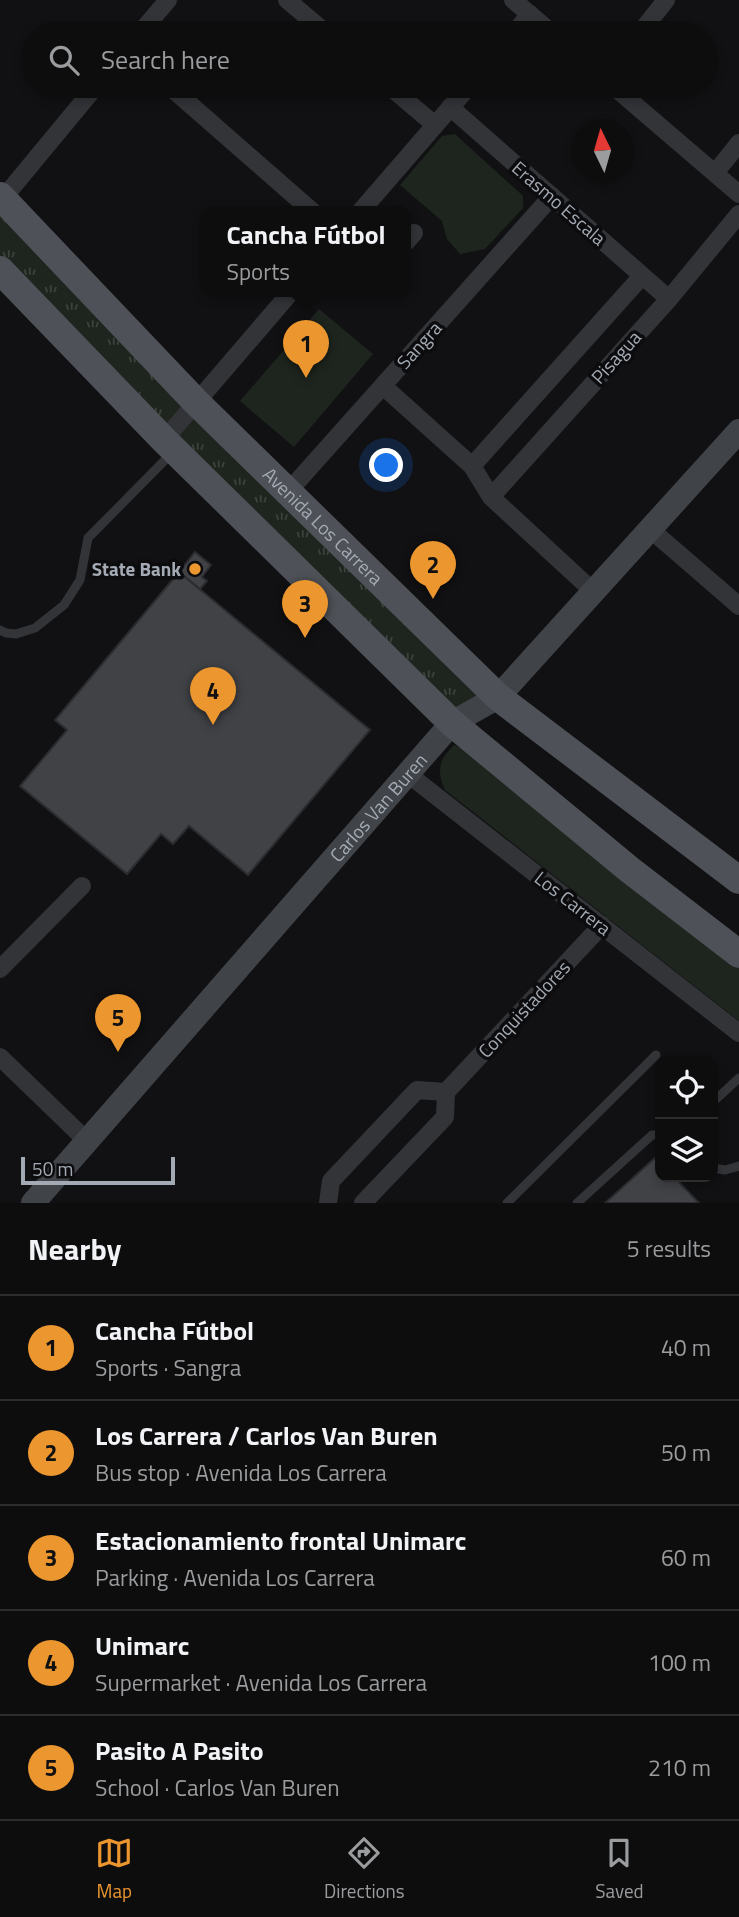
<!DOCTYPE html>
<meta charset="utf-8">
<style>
body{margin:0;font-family:"Titillium Web",sans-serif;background:#1b1b1c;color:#f1f3f6}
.controls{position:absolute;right:21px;bottom:21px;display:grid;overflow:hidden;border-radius:14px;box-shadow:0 4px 10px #0003}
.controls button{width:63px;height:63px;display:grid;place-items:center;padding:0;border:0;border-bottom:2px solid #2d2d2e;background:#0d0d0e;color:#f1f3f6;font:35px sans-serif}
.compass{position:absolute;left:571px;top:119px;width:63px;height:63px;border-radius:50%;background:#0d0d0e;box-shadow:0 4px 10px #0003;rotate:355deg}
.scale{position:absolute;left:21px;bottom:18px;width:154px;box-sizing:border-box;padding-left:7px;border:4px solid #a3aab3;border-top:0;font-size:19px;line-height:24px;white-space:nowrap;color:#a3aab3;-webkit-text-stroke:5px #0c0c0e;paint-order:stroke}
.you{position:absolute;left:387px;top:466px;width:24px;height:24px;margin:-18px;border:5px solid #fff;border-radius:50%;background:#1a73e8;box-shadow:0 0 0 10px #1a73e833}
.badge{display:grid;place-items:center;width:46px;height:46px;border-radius:50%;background:#ec9630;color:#111;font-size:23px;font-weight:700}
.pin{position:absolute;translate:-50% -58px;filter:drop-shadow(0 2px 4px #0008)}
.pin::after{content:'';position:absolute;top:37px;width:24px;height:21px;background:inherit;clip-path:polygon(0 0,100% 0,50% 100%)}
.popup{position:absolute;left:201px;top:206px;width:210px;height:91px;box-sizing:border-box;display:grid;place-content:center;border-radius:14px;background:#0d0d0e;filter:drop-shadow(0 2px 5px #0005);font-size:23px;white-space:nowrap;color:#9a9c9e}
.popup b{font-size:26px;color:#f1f3f6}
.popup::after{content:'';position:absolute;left:50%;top:100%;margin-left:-14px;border:14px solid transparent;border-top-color:#0d0d0e}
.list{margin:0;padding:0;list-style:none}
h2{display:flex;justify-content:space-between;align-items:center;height:91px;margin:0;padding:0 28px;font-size:30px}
h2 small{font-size:23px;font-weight:400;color:#9a9c9e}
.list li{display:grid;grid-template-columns:46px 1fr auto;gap:21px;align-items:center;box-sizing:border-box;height:105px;padding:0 28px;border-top:2px solid #2d2d2e}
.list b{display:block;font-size:26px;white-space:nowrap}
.list p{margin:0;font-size:23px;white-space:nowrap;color:#9a9c9e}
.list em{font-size:23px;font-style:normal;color:#9a9c9e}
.icon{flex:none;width:38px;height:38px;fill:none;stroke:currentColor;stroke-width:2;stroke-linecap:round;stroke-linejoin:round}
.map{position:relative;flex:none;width:739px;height:1203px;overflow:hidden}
.search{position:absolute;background:#0d0d0e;box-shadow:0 4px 10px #0003;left:21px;right:21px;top:21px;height:77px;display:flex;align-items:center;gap:18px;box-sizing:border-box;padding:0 24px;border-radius:38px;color:#9a9c9e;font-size:26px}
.sheet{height:616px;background:#0d0d0e}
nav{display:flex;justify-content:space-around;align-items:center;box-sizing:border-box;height:98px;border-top:2px solid #2d2d2e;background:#0d0d0e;font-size:19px;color:#9a9c9e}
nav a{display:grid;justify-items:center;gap:4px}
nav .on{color:#ec9630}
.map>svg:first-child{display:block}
.grass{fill:url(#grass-tufts)}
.green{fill:#1e251e}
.building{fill:#404246;stroke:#2b2c2f;stroke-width:2}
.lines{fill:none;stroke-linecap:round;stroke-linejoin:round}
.lane{stroke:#323438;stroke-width:9}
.street{stroke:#323438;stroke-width:18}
.secondary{stroke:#404348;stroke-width:24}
.primary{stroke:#4e5157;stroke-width:28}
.poi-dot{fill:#ec9630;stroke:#0c0c0e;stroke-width:2.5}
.labels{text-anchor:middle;stroke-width:7;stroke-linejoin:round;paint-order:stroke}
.street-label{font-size:19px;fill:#a3aab3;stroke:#0c0c0e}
.poi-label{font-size:19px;font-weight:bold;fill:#a3aab3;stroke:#0c0c0e;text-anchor:end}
</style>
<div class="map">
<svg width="739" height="1203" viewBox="0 0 739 1203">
<defs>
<pattern id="grass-tufts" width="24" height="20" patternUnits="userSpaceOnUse" patternTransform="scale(1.75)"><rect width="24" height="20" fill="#1e251e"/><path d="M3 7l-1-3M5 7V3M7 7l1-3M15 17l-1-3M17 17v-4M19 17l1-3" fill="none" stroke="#3c423c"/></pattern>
</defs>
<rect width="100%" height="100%" fill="#111113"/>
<!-- grass -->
<path class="grass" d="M0,205L486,692L453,715L0,261Z"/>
<!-- green -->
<path class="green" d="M455,134L523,196V208L485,249L460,254L447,239L442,221L400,185L442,136Z
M319,309L373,354L294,447L240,401Z
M454,745L463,748L739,960V1021L445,790C436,770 439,760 454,745Z"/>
<!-- building -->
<path class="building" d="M195,552L211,565L202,577L207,581L200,589L179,572Z
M179,572L370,730L248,875L189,826L173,844L161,834L127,874L20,786L67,730L55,720Z
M656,1157L660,1162V1177H674L699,1203H605Z"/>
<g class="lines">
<!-- lane -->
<path class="lane" d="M0,630L6,633L16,634L35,628L64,605L80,580L88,538L171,454
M713,1102L739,1078
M713,1168L725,1170L739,1166
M507,1203L656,1055
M577,1203L652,1135H660"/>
<!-- street -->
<path class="street" d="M287,0L326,33
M513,0L552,33
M140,33L168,0
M514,33L530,14
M640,33L666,0
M169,86L313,212
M389,86L435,125
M613,86L739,194
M450,107L669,299
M715,173L739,143
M0,202L96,86
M360,212L469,86
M406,242L414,233
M383,386L472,466L491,497L594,592
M164,440L291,292
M472,466L642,276
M287,493L552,196
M491,497L669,299L739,214
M650,529L739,606
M408,774L739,1033
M0,969L82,886
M0,1057L87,1141
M328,1203L331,1181L417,1090L446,1092
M363,1203L445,1117L446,1092L602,925"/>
<!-- secondary -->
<path class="secondary" id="s1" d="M33,1203L452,723L498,697L739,431"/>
<!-- primary -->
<g class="primary">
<path id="s2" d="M0,196L196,402L498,697L739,880"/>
<path d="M0,270L164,440L452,723L630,870L739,954"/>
</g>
</g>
<!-- markers -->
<circle class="poi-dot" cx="195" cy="569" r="7"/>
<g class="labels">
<!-- street labels -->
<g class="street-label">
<text transform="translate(559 203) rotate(41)" y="7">Erasmo Escala</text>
<text transform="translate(419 345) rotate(-48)" y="7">Sangra</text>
<text transform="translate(616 357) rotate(-48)" y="7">Pisagua</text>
<text dy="7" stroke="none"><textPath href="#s2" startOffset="462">Avenida Los Carrera</textPath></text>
<text dy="7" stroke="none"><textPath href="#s1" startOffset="525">Carlos Van Buren</textPath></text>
<text transform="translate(573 903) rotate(38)" y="7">Los Carrera</text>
<text transform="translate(524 1009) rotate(-47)" y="7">Conquistadores</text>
</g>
<!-- poi labels -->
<g class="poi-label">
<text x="181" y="576">State Bank</text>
</g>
</g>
</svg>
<div class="controls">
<button><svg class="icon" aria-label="locate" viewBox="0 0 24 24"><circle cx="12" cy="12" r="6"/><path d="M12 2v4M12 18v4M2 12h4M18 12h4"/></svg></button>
<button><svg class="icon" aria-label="layers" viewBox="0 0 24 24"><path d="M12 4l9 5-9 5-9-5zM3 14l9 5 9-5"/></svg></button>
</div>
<svg class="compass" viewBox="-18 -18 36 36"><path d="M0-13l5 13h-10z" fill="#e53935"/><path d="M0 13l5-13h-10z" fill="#9a9c9e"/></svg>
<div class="scale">50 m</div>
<div class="you"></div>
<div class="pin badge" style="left:306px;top:378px">1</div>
<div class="popup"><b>Cancha Fútbol</b>Sports</div>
<div class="pin badge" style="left:433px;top:599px">2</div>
<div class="pin badge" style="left:305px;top:638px">3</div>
<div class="pin badge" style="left:213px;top:725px">4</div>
<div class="pin badge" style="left:118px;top:1052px">5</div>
<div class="search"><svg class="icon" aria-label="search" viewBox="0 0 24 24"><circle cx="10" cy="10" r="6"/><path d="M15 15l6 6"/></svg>Search here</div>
</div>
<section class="sheet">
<h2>Nearby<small>5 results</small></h2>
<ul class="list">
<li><span class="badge">1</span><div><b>Cancha Fútbol</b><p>Sports · Sangra</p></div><em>40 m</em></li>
<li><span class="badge">2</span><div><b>Los Carrera / Carlos Van Buren</b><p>Bus stop · Avenida Los Carrera</p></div><em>50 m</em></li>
<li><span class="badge">3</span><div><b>Estacionamiento frontal Unimarc</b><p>Parking · Avenida Los Carrera</p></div><em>60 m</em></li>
<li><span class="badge">4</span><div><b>Unimarc</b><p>Supermarket · Avenida Los Carrera</p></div><em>100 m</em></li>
<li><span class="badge">5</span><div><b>Pasito A Pasito</b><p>School · Carlos Van Buren</p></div><em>210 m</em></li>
</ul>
</section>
<nav>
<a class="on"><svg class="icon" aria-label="map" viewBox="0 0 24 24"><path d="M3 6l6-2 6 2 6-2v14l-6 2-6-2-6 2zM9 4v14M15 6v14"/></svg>Map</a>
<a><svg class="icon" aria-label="directions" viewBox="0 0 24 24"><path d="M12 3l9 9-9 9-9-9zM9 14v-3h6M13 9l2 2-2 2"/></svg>Directions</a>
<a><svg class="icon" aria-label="saved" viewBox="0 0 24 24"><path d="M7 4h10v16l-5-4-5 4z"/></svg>Saved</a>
</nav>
